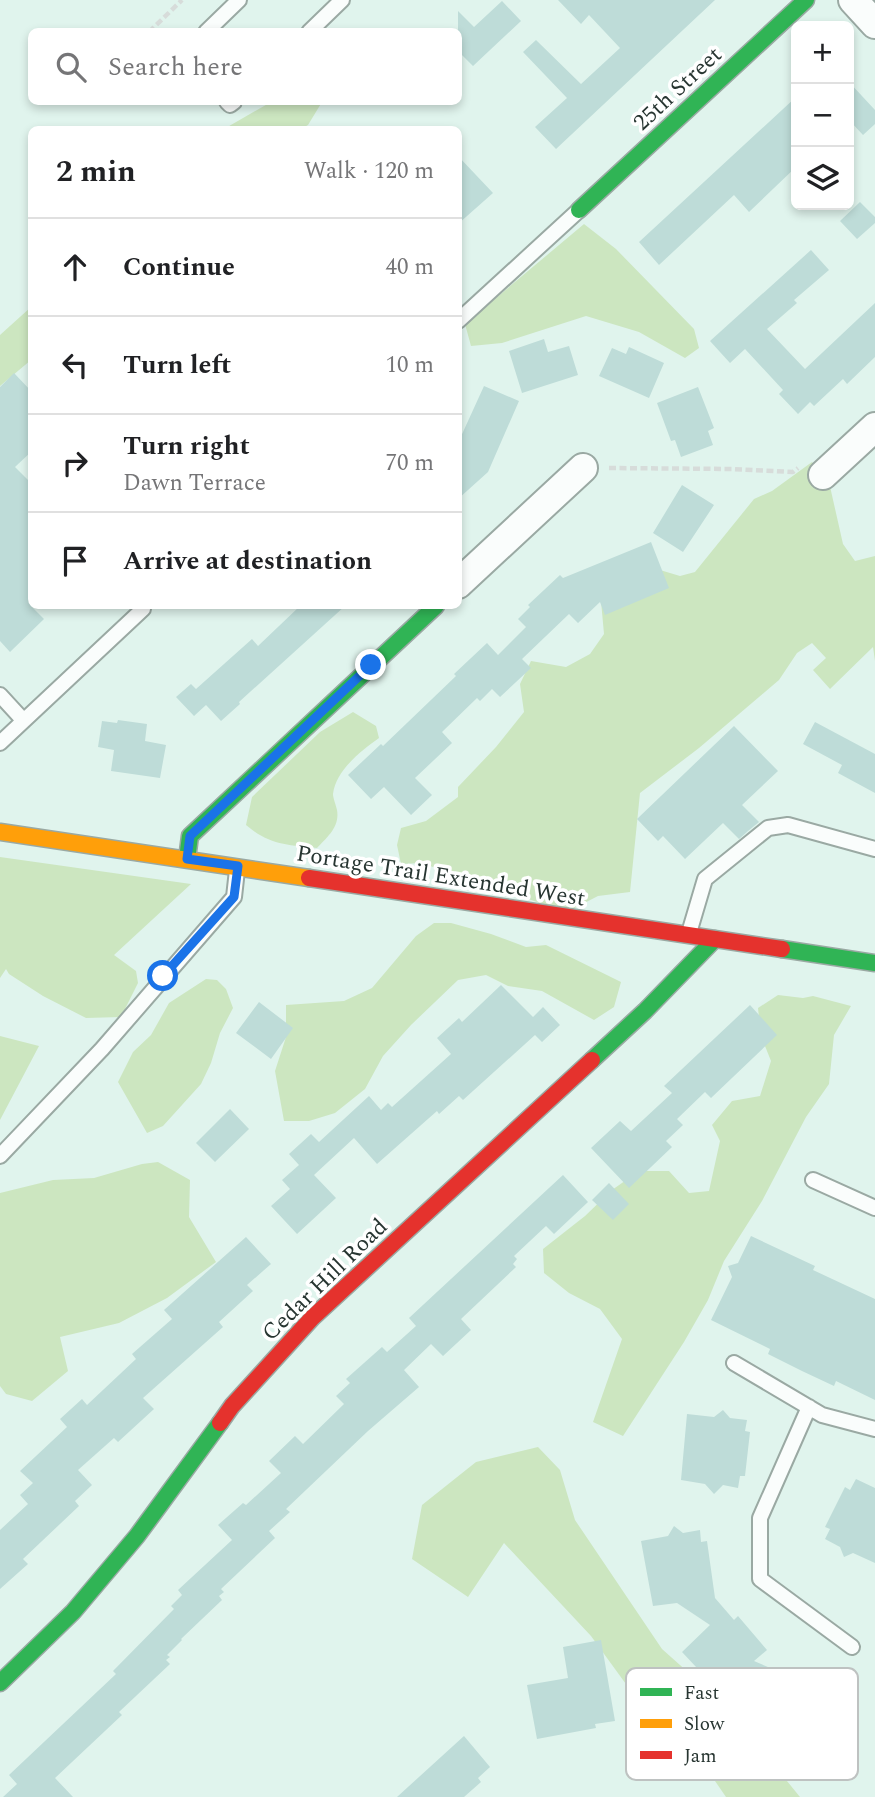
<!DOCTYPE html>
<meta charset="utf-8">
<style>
body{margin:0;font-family:Spectral,serif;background:#f6f6f6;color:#202124}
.controls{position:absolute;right:21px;top:21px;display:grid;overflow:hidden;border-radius:10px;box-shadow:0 4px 10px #0003}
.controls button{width:63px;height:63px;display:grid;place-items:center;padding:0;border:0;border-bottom:2px solid #e0e0e0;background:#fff;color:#202124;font:35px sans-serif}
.stop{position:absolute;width:21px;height:21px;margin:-16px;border:5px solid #1a73e8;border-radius:50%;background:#fff}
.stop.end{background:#1a73e8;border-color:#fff;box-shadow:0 2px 7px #0008}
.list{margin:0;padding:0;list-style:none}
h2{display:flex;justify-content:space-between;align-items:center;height:91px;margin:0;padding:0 28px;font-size:30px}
h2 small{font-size:23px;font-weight:400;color:#757577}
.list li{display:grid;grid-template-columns:46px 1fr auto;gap:21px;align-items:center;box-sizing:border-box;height:98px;padding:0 28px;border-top:2px solid #e0e0e0}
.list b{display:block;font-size:26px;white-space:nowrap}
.list p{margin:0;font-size:23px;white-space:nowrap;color:#757577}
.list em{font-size:23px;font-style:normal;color:#757577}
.icon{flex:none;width:38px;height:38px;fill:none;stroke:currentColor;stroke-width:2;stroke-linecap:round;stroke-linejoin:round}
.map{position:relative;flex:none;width:875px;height:1797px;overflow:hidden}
.search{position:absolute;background:#fff;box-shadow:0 4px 10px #0003;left:28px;top:28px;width:434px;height:77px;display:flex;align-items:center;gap:18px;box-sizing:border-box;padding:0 24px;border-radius:10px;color:#757577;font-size:26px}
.panel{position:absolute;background:#fff;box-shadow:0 4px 10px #0003;left:28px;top:126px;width:434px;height:483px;border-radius:10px}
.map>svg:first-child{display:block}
.green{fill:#cce6c0}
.building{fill:#bedcd8}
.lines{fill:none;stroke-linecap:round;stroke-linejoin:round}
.lane-casing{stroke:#9aa9a3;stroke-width:18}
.street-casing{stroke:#9aa9a3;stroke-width:32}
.fast-casing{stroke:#9aa9a3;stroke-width:19}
.slow-casing{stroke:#9aa9a3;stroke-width:19}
.jam-casing{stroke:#9aa9a3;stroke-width:19}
.path{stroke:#d7dcda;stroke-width:4.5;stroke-dasharray:7 3.5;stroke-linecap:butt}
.lane{stroke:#fafdfc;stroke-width:14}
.street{stroke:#fafdfc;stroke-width:28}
.fast{stroke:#30b455;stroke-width:16}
.slow{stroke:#ff9f0a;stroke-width:16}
.jam{stroke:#e5322d;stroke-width:16}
.route{stroke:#1a73e8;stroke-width:9}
.labels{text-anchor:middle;stroke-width:7;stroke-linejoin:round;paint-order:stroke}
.street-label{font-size:23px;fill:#273531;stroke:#fff}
.key{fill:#fff;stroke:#bec2c1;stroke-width:2}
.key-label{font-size:19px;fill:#273531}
</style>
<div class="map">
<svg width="875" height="1797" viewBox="0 0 875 1797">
<rect width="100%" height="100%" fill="#e0f4ed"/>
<!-- green -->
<path class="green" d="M271,102H322L308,125L301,129H224Z
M584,224L616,249L694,329L699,348L685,358L639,332L586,316L502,343L471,346L465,324Z
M31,307V360L0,386V335Z
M812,462L829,482L843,544L855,561L875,556V661L873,647L830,689L813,670L826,658L812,643L797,653L779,680L699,748L640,793L630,892L598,896L567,912L421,863L401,864L397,845L401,828L426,821L458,797V787L496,747L524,712L520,684L531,661L566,667L590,654L604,634L601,601L650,567L680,576L695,572L754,499L772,491Z
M353,712L376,726L379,738C361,751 336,770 333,794C333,798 336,805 337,810C340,827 327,837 317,848C288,845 269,845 246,825L252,797L320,732Z
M0,857L191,884L114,955L136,971L138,983L121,1017L86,1018L43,996L9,974L6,969L0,978Z
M434,923H451L491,934L526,947L546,945L621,982L614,1007L594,1020L542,991L508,986L486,975L458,980L411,1025L383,1056L365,1089L335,1113L309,1121H284L275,1071L286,1037V1005L344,1001L372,988L416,936Z
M206,979L217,980L226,989L233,1008L220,1033L211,1063L201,1084L163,1126L147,1133L118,1082L133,1052L151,1035L169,1003Z
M778,995L803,998L813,996L851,1006L834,1035L829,1084L806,1117L762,1201L724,1261L708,1300L684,1342L623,1436L593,1422L622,1339L600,1309L569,1293L544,1273L543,1249L585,1216L612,1190L639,1171H669L689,1193L709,1191L720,1141L712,1125L732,1101L760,1096L771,1061L761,1036L758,1008Z
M0,1036L39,1046L0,1120Z
M158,1162L190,1180L189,1217L216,1262L167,1298L119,1323L60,1337L68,1371L32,1401L6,1394L0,1386V1193L53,1180L94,1178L142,1164Z
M538,1447L560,1470L575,1520L662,1649L726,1706L800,1797H726L704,1765L649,1733L631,1691L591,1636L504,1543L468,1597L412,1559L422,1505L476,1462Z"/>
<!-- building -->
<path class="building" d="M558,0H715L556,149L535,127L567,98L523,52L536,40L581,84L620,48L589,15L581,24Z
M502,1L521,21L473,66L458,51V11L474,27Z
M849,82L875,110V124L863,135L849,120Z
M796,97V167L749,212L734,195L659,265L639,242Z
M458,156L493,193L458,224Z
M860,202L875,217V223L857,239L840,221Z
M811,250L829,270L794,300L797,303L767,329L805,369L875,303V357L847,384L843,379L814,406L810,402L798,414L779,394L783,390L745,349L730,363L710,341Z
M544,339L548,352L569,346L578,375L522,393L509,351Z
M629,347L664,363L649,398L599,376L612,348L626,354Z
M14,373L32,392V451L15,467L32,484L31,606L44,619L10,652L0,641V387Z
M484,386L519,401L488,472L458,499V443Z
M698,387L714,428L708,431L713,445L681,457L675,440L671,441L657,403Z
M682,485L714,505L683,552L653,533Z
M651,542L669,588L605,615L600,602L578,623L569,614L522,659L531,668L500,697L492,689L480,701L477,698L442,732L452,743L415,778L432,795L411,815L384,787L371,799L348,775L381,744L383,746L456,676L454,674L487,643L498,655L526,627L518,619L530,607L528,605L560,575L563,578Z
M300,606H345L239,702L240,704L221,721L206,705L194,716L176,697L191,684L196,689L252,639L258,646Z
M118,720L147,724L145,741L166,745L160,778L111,771L114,750L98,747L102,721L117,723Z
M815,722L875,754V793L838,773L842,765L803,744Z
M734,726L778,771L742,805L759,822L748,831L739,839L723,823L685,859L663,836L658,841L637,819Z
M501,985L533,1017L543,1007L560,1025L542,1042L535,1035L463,1100L459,1096L439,1114L437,1111L377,1164L354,1138L314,1175L336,1198L297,1234L271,1206L290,1189L282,1180L299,1165L289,1154L311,1134L319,1142L369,1096L381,1110L388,1103L392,1107L451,1054L437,1038L459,1018L462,1022Z
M259,1002L293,1028L271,1059L236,1033Z
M750,1005L777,1035L711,1098L705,1092L677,1119L683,1125L666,1141L672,1147L629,1188L591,1148L620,1121L631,1131L672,1093L664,1086Z
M230,1109L249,1129L215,1162L196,1143Z
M563,1175L588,1202L554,1234L546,1226L514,1256L517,1259L513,1264L516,1267L461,1319L471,1330L443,1356L431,1344L404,1370L419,1387L368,1431L286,1509L290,1512L269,1531L275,1538L221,1589L224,1592L219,1596L222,1600L181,1639L182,1640L167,1655L170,1657L166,1660L170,1664L119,1712L122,1715L55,1778L73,1797H3L17,1784L9,1775L116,1674L113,1671L174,1609L171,1606L182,1595L178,1590L232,1540L218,1525L243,1503L246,1505L281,1473L269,1461L295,1436L303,1444L344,1404L336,1396L350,1383L346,1379L382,1347L387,1352L416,1326L409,1318Z
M609,1183L629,1204L613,1220L592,1200Z
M751,1236L815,1266L813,1270L875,1299V1400L836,1381L834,1386L802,1371L768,1354L770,1349L711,1320L732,1277L728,1266L738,1263Z
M246,1237L271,1264L247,1285L253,1291L219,1322L223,1327L143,1398L154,1409L118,1442L114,1438L78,1470L92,1485L75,1501L79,1506L23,1559L28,1564L0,1589V1530L28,1504L20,1495L33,1483L20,1471L67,1427L60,1419L82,1399L87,1405L136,1359L132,1354L172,1319L164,1310Z
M723,1410L730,1418L747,1420L745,1431L750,1432L745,1476H740L738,1488L723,1485L714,1494L705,1484L681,1480L687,1414L714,1417Z
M856,1479L875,1488V1563L853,1553L844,1557L840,1547L825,1539L830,1529L825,1527L845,1487L850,1490Z
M674,1526L683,1533L700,1530L701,1542L707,1541L715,1598L734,1620L738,1616L767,1650L754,1661L803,1682L806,1677L847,1694L844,1699L856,1704L850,1718L855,1729L844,1735L834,1757L772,1734L781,1708L771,1685H746L727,1700L682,1652L710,1625L677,1603L653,1606L641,1541L668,1536Z
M601,1640L615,1721L595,1724L596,1728L537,1739L527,1685L568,1678L563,1647Z
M464,1736L490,1767L478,1778L481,1782L464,1797H397Z"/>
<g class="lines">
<defs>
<path id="lane" d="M206,32L239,0
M309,32L342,0
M227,102L230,105L234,102
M458,321L578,211
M0,695L23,720
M0,743L143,609
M689,933L705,879L768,828L788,825L875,849
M0,1156L102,1049L234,897L237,870
M813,1180L875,1208
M734,1363L822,1415L875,1429
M809,1407L760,1518V1579L852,1647"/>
<path id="street" d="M853,0L875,24
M823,475L875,427
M458,584L583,468"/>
<path id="fast" d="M579,210L806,0
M187,859L190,836L436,606
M782,949L875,963
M592,1060L645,1011L715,939
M0,1683L73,1612L137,1536L220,1423"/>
<path id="slow" d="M0,832L309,878"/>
<path id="jam" d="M309,878L782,949
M220,1423L232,1406L312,1318L592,1060"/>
</defs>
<!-- lane casing -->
<use href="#lane" class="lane-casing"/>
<!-- street casing -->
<use href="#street" class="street-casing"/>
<!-- fast casing -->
<use href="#fast" class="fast-casing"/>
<!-- slow casing -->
<use href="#slow" class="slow-casing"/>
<!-- jam casing -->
<use href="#jam" class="jam-casing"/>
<!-- path -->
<path class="path" d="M149,32L182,0
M609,468L732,469L793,472L798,468"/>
<!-- lane -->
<use href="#lane" class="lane"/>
<!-- street -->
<use href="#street" class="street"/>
<!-- fast -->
<use href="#fast" class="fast"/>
<!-- slow -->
<use href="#slow" class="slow"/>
<!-- jam -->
<use href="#jam" class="jam"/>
</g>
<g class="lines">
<!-- route -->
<path class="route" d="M163,976L234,897L238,866L187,859L190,836L371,665"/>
</g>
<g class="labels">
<!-- street labels -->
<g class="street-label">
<text transform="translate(677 88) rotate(-43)" y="8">25th Street</text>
<text transform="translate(441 875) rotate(9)" y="8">Portage Trail Extended West</text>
<text transform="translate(324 1279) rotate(-44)" y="8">Cedar Hill Road</text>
</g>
</g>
<!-- legend -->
<rect x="626" y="1668" width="232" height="112" rx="10" class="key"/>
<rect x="640" y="1688" width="32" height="8" fill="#30b455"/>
<rect x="640" y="1719" width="32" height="9" fill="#ff9f0a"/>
<rect x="640" y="1751" width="32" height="8" fill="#e5322d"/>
<g class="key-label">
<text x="684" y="1699">Fast</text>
<text x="684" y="1730">Slow</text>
<text x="684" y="1762">Jam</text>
</g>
</svg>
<div class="controls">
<button>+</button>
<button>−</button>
<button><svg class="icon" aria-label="layers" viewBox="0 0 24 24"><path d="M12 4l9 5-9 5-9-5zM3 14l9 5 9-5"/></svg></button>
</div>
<div class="stop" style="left:163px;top:976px"></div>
<div class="stop end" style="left:371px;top:665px"></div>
<div class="search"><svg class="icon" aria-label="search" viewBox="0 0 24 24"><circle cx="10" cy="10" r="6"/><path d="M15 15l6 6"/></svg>Search here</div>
<section class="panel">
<h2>2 min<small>Walk · 120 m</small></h2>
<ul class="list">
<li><svg class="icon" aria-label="ahead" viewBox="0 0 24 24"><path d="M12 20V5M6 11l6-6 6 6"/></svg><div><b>Continue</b></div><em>40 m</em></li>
<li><svg class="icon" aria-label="left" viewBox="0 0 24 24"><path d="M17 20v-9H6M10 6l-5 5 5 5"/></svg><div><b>Turn left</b></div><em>10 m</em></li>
<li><svg class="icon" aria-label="right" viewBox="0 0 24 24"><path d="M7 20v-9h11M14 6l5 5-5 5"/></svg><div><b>Turn right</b><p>Dawn Terrace</p></div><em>70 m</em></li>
<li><svg class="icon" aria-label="arrive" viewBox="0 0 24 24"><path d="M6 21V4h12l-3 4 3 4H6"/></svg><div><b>Arrive at destination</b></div></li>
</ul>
</section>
</div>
